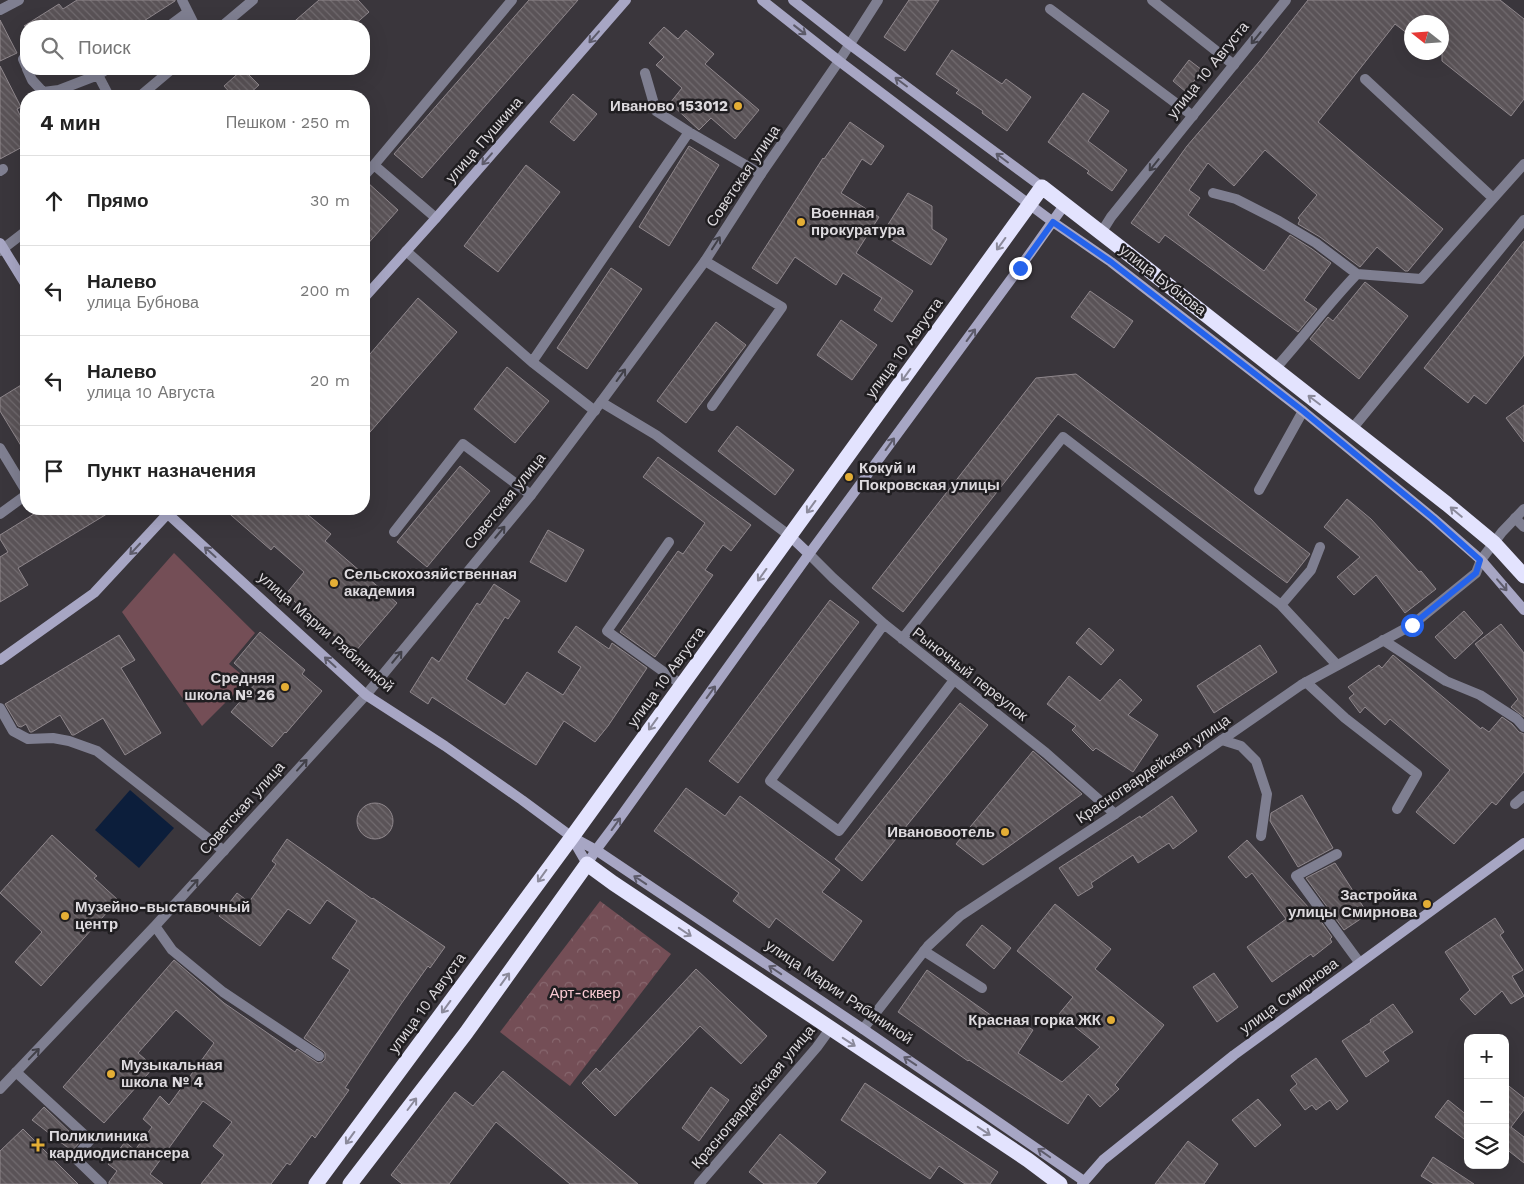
<!DOCTYPE html>
<html lang="ru">
<meta charset="utf-8">
<style>
body{margin:0;font-family:"Work Sans",sans-serif;background:#f6f6f6;color:#222}
.controls{position:absolute;right:15px;bottom:15px;display:grid;overflow:hidden;border-radius:10px;box-shadow:0 5px 20px #0002}
.controls button{width:45px;height:45px;display:grid;place-items:center;padding:0;border:0;border-bottom:1px solid #e0e0e0;background:#fff;color:#222;font:25px sans-serif}
.compass{position:absolute;left:1404px;top:15px;width:45px;height:45px;border-radius:50%;background:#fff;box-shadow:0 5px 20px #0002;rotate:287deg}
.stop{position:absolute;width:15px;height:15px;margin:-11px;border:4px solid #2563eb;border-radius:50%;background:#fff}
.stop.end{background:#2563eb;border-color:#fff;box-shadow:0 1px 5px #0008}
.list{margin:0;padding:0;list-style:none}
h2{display:flex;justify-content:space-between;align-items:center;height:65px;margin:0;padding:0 20px;font-size:21px}
h2 small{font-size:16px;font-weight:400;color:#767676}
.list li{display:grid;grid-template-columns:32px 1fr auto;gap:15px;align-items:center;box-sizing:border-box;height:90px;padding:0 20px;border-top:1px solid #e0e0e0}
.list b{display:block;font-size:19px;white-space:nowrap}
.list p{margin:0;font-size:16px;white-space:nowrap;color:#767676}
.list em{font-size:16px;font-style:normal;color:#767676}
.icon{flex:none;width:28px;height:28px;fill:none;stroke:currentColor;stroke-width:2;stroke-linecap:round;stroke-linejoin:round}
.map{position:relative;flex:none;width:1524px;height:1184px;overflow:hidden}
.search{position:absolute;background:#fff;box-shadow:0 5px 20px #0002;left:20px;top:20px;width:350px;height:55px;display:flex;align-items:center;gap:12px;box-sizing:border-box;padding:0 18px;border-radius:20px;color:#767676;font-size:19px}
.panel{position:absolute;background:#fff;box-shadow:0 5px 20px #0002;left:20px;top:90px;width:350px;height:425px;border-radius:20px}
.map>svg:first-child{display:block}
.green{fill:#744e56}
.park{fill:url(#park-crowns)}
.water{fill:#0c1e3b}
.building{fill:url(#building-back-hatch);stroke:#8f878c}
.lines{fill:none;stroke-linecap:round;stroke-linejoin:round}
.lane{stroke:#7f7f91;stroke-width:10}
.street{stroke:#7f7f91;stroke-width:10}
.secondary{stroke:#a7a6c4;stroke-width:10}
.highway{stroke:#e3e3fe;stroke-width:15}
.oneway{stroke:#5d5b6a}
.oneway2{stroke:#414048}
.oneway3{stroke:#8b8a9b}
.route{stroke:#2563eb;stroke-width:6}
.poi-dot{fill:#e4ae35;stroke:#201e21;stroke-width:2}
.labels{text-anchor:middle;stroke-width:5;stroke-linejoin:round;paint-order:stroke}
.street-label{font-size:15px;fill:#dddade;stroke:#201e21}
.poi-label{font-size:15px;font-weight:bold;fill:#dddade;stroke:#201e21;text-anchor:start}
.park-label{font-size:15px;fill:#f9cad3;stroke:#201e21}
</style>
<div class="map">
<svg width="1524" height="1184" viewBox="0 0 1524 1184">
<defs>
<pattern id="park-crowns" width="20" height="18" patternUnits="userSpaceOnUse" patternTransform="scale(1.25)"><rect width="20" height="18" fill="#744e56"/><path d="M2 6a3 3 0 1 1 6 0M12 15a3 3 0 1 1 6 0" fill="none" stroke="#87676e"/></pattern>
<pattern id="building-back-hatch" width="6" height="6" patternUnits="userSpaceOnUse" patternTransform="scale(1.25)"><rect width="6" height="6" fill="#5a5357"/><path d="M-1 5l2 2M0 0l6 6M5-1l2 2" fill="none" stroke="#716b6f"/></pattern>
</defs>
<rect width="100%" height="100%" fill="#3a363c"/>
<!-- green -->
<path class="green" d="M174,553L255,633L229,664L248,680L202,726L122,612Z"/>
<!-- park -->
<path class="park" d="M600,901L671,954L570,1086L500,1032Z"/>
<!-- water -->
<path class="water" d="M130,790L174,828L139,868L95,830Z"/>
<!-- building -->
<path class="building" d="M77,0H175V1L136,26H24L59,4L63,9Z
M319,0H358L369,12L353,26H289Z
M529,0H578L422,178L394,154Z
M909,0H939L905,51L884,37Z
M1308,0H1500L1524,19V99L1511,116L1442,61V22H1412V37L1395,24L1318,122L1443,229L1408,271H1405L1377,247L1360,267L1320,237L1298,224L1300,220L1298,218L1317,195L1265,150L1234,186L1208,163L1189,190L1200,198L1188,215L1264,271L1290,235L1312,249L1331,263L1304,300L1317,309L1298,332L1165,235L1159,243L1131,223L1187,146L1259,62Z
M0,20L17,53L0,61Z
M664,27L678,39L686,30L714,54L705,64L759,110L735,139L711,118L699,130L670,103L682,88L656,65L664,57L649,43Z
M952,50L1002,84L1006,79L1031,97L1007,131L982,113L983,111L956,93L959,90L936,74Z
M1189,60L1202,70L1186,92L1173,81Z
M0,66L21,107L17,109L26,127V145L0,159Z
M243,69L259,85L247,96H233L224,86Z
M1083,93L1109,111L1088,141L1127,170L1112,191L1087,173L1089,171L1048,142Z
M573,94L597,114L574,141L550,122Z
M850,122L884,146L871,165L862,159L841,193L879,217L856,253L913,291L892,322L874,310L882,298L843,273L836,285L795,257L777,284L752,268L823,158L824,159Z
M689,146L719,165L669,246L639,227Z
M526,165L560,192L498,272L464,246Z
M367,182L398,210L364,248V183Z
M908,193L932,206V229L947,239L931,265L882,234Z
M1524,241V355L1486,404L1474,395L1468,403L1424,368Z
M611,268L642,289L587,369L557,348Z
M1365,282L1408,316L1359,379L1310,339L1328,317L1333,321Z
M1090,291L1133,321L1114,348L1071,317Z
M418,298L457,332L364,439V361Z
M841,320L877,345L852,380L817,355Z
M716,322L746,345L686,423L657,401Z
M507,367L549,401L515,443L474,409Z
M1076,374L1310,554L1287,583L1058,414L903,612L872,588L1036,378Z
M26,382V454L0,411V398Z
M1524,405V442L1506,418Z
M737,426L794,470L775,495L718,451Z
M658,457L751,525L731,551L723,545L705,570L713,575L655,657L620,632L678,551L683,554L705,523L643,477Z
M460,466L490,491L427,567L397,542Z
M1347,499L1371,519L1419,572L1421,571L1436,589L1405,613L1376,575L1354,595L1337,577L1360,557L1324,527Z
M42,509H115L18,568L28,585L0,602V557L8,552L0,539V535Z
M224,509H301L331,534L325,541L397,603L354,653L286,594L304,572L274,546L271,550Z
M548,530L584,550L566,582L530,562Z
M494,584L520,601L508,619L505,617L466,679L505,705L527,672L563,695L581,667L558,652L576,626L609,649L612,643L647,668L608,726L595,742L564,721L536,765L432,697L428,704L410,692L432,657L439,662L477,603L480,605Z
M830,600L859,622L738,783L709,761Z
M1464,611L1483,633L1455,659L1435,637Z
M1501,624L1524,653V717L1511,707L1518,699L1475,644Z
M1089,628L1114,650L1101,665L1076,643Z
M260,632L305,670L302,674L322,691L286,733L285,732L272,747L231,712L256,683L234,663Z
M119,635L135,660L121,668L161,733L125,755L103,718L74,735H72L60,715L32,732H30L26,724L21,727L18,726L5,704Z
M1260,645L1277,672L1214,713L1197,686Z
M1393,655L1481,729L1482,727L1489,732L1502,717L1512,724L1519,732L1524,734V772L1496,805L1492,802L1454,844L1416,812L1450,770L1390,719L1385,725L1365,707L1360,713L1349,698L1354,694L1348,687L1379,665L1382,668Z
M1069,676L1100,701L1120,679L1142,700L1128,715L1158,735L1133,772L1096,748L1093,751L1072,730L1076,726L1047,704Z
M960,703L988,725L862,881L835,859Z
M1033,751L1082,794L983,865L956,844Z
M686,788L725,816L740,796L840,870L822,892L862,921L833,961L776,918L769,928L733,901L739,893L654,831Z
M1302,795L1333,848L1298,867L1270,821L1271,813Z
M1172,796L1197,831L1173,849L1169,843L1138,863L1133,855L1091,883L1093,887L1078,896L1059,868L1140,816L1141,818Z
M357 821a18 18 0 1 1 36 0a18 18 0 1 1-36 0Z
M52,835L97,876L94,878L118,900L41,986L15,962L42,932L0,893Z
M287,839L372,899L373,898L445,947L430,968L428,966L401,1004L345,1088L349,1090L315,1138L312,1135L290,1165L287,1163L271,1184H201L224,1155L213,1146L232,1122L203,1101L150,1174L163,1184H109V1182L117,1171L108,1164L125,1142L135,1150L152,1127L143,1119L160,1096L169,1105L214,1043L176,1010L138,1053L154,1067L104,1123L63,1087L174,960L224,1003L295,1052L297,1049L318,1063L322,1062L325,1059V1053L323,1051L304,1038L350,970L332,958L357,921L327,900L310,924L288,909L260,946L219,916L237,893L249,902L276,864L272,861Z
M1247,840L1320,920L1332,937L1330,939L1332,942L1313,957L1311,954L1272,982L1247,947L1286,919L1252,873L1246,878L1228,857Z
M1335,863L1368,914L1344,930L1306,878Z
M1055,904L1111,949L1095,969L1164,1025L1115,1085L1119,1089L1100,1107L1088,1094L1068,1124L969,1060L968,1061L898,1012L927,970L1006,1026L1012,1017L1033,1030L1018,1053L1062,1082L1100,1047L1059,1014L1073,997L1017,951Z
M1495,918L1504,932L1500,935L1523,970L1512,976L1524,996L1511,1004L1502,991L1475,1015L1460,999L1470,990L1445,952Z
M982,925L1011,948L994,969L966,945Z
M696,969L767,1036L741,1064L700,1026L615,1116L582,1083L596,1068L600,1072Z
M1214,973L1238,1007L1217,1022L1193,987Z
M1393,1004L1413,1032L1383,1052L1389,1061L1366,1077L1342,1041L1371,1022L1370,1020Z
M1316,1058L1348,1101L1337,1110L1330,1100L1316,1110L1312,1105L1305,1110L1290,1090L1297,1084L1291,1076Z
M503,1071L638,1184H570L496,1122L449,1184H402L391,1175L455,1092L473,1106Z
M865,1083L998,1172L990,1184H965L939,1166L930,1179L841,1120Z
M1505,1083L1524,1098V1110L1511,1127L1524,1137V1163L1505,1148Z
M711,1087L729,1100L699,1141L682,1128Z
M1258,1099L1281,1125L1255,1147L1232,1120Z
M1448,1100L1468,1116V1142L1435,1117Z
M44,1107L80,1142L72,1151L32,1120Z
M23,1129L78,1184H0V1151Z
M780,1134L826,1172L816,1184H764L749,1172Z
M1188,1141L1218,1164L1204,1184H1155Z
M1433,1157L1474,1184H1434L1421,1176Z"/>
<g class="lines">
<!-- lane -->
<path class="lane" d="M182,0L195,26
M1152,0L1234,65
M1050,9L1193,116
M0,10L19,0
M169,26L188,12
M23,59L26,66
M27,69L32,80L43,92L59,90L98,75
M107,69L98,75L109,96
M645,73L656,111L689,132L761,174
M1365,79L1493,198
M0,171L3,169
M364,176L374,165
M1213,193L1236,199L1279,221L1316,243L1357,274
M436,218L374,165L512,0
M406,251L532,362
M705,261L782,307L712,406
M1275,369C1303,338 1328,304 1357,274L1421,279L1524,164
M601,402L656,435L790,536
M595,411L532,362L689,132
M1352,429L1524,220
M0,448L26,491
M1259,490L1303,411
M0,514L26,495
M1515,518L1524,527
M394,532L463,444L531,495
M669,542L607,631L682,685
M809,554L833,578L884,624L1046,753L1115,814
M1281,605L1337,665
M884,624L770,781L839,831L954,680
M902,639L1063,437L1281,605L1311,570L1320,547
M1383,640L1446,681L1480,695L1517,719L1524,727
M1306,682L1345,718L1417,774L1397,809
M0,708L13,731L28,739L53,738L69,741L97,751L224,851
M1222,740L1241,746L1256,761L1267,794L1261,836
M1515,804L1524,796
M1337,854L1296,876L1359,962
M924,951L982,988
M16,1072L90,1140L75,1158L102,1184"/>
<!-- street -->
<path class="street" d="M222,26L253,0
M140,96L172,69
M1101,233L1111,217L1286,0
M0,251L26,231
M155,926L172,950L223,992L319,1056
M863,1029L928,946L960,916L1115,814L1301,685L1412,625L1476,573L1481,560L1502,532L1524,509
M0,1089L155,926L366,695L531,495L601,402L705,261L761,174L839,61L878,0
M699,1184L817,1047L830,1029"/>
<!-- secondary -->
<path class="secondary" d="M762,0L839,61L978,166L1053,222L1111,262L1303,411L1433,518L1481,560L1524,610
M793,0L849,44L1042,187
M0,243L26,285
M364,298L436,218L626,0
M165,509L168,514L366,695L445,746L522,800L572,837L596,850L863,1029L1084,1181
M790,536L809,554
M0,660L94,593L172,509
M572,838L587,864L596,850L614,826L809,554L1031,252L1065,204
M1082,1184L1103,1160L1234,1055L1524,843"/>
<!-- highway -->
<path class="highway" d="M316,1184L572,837L1042,187L1122,249L1447,504L1494,543L1524,576
M350,1184L466,1033L587,864L613,883L1028,1160L1060,1184"/>
</g>
<!-- one-way arrows -->
<defs><path id="oneway-shaft" d="M-6 0H5M1.5-3L5.5 0L1.5 3" fill="none" stroke-width="1.6" stroke-linecap="round" stroke-linejoin="round" transform="scale(1.25)"/></defs>
<g class="oneway">
<use href="#oneway-shaft" transform="translate(800 30) rotate(38)"/>
<use href="#oneway-shaft" transform="translate(594 37) rotate(131)"/>
<use href="#oneway-shaft" transform="translate(901 82) rotate(-143)"/>
<use href="#oneway-shaft" transform="translate(1002 158) rotate(-143)"/>
<use href="#oneway-shaft" transform="translate(487 159) rotate(131)"/>
<use href="#oneway-shaft" transform="translate(971 335) rotate(-54)"/>
<use href="#oneway-shaft" transform="translate(890 444) rotate(-54)"/>
<use href="#oneway-shaft" transform="translate(135 549) rotate(133)"/>
<use href="#oneway-shaft" transform="translate(210 552) rotate(-138)"/>
<use href="#oneway-shaft" transform="translate(1502 585) rotate(49)"/>
<use href="#oneway-shaft" transform="translate(330 662) rotate(-138)"/>
<use href="#oneway-shaft" transform="translate(711 692) rotate(-54)"/>
<use href="#oneway-shaft" transform="translate(616 824) rotate(-54)"/>
<use href="#oneway-shaft" transform="translate(640 880) rotate(-146)"/>
<use href="#oneway-shaft" transform="translate(775 970) rotate(-146)"/>
<use href="#oneway-shaft" transform="translate(910 1061) rotate(-146)"/>
<use href="#oneway-shaft" transform="translate(1044 1153) rotate(-145)"/>
</g>
<g class="oneway2">
<use href="#oneway-shaft" transform="translate(1256 38) rotate(129)"/>
<use href="#oneway-shaft" transform="translate(1154 165) rotate(129)"/>
<use href="#oneway-shaft" transform="translate(716 243) rotate(-57)"/>
<use href="#oneway-shaft" transform="translate(621 375) rotate(-54)"/>
<use href="#oneway-shaft" transform="translate(500 532) rotate(-50)"/>
<use href="#oneway-shaft" transform="translate(397 657) rotate(-50)"/>
<use href="#oneway-shaft" transform="translate(302 765) rotate(-48)"/>
<use href="#oneway-shaft" transform="translate(193 885) rotate(-48)"/>
<use href="#oneway-shaft" transform="translate(34 1054) rotate(-46)"/>
</g>
<g class="oneway3">
<use href="#oneway-shaft" transform="translate(1001 244) rotate(126)"/>
<use href="#oneway-shaft" transform="translate(906 375) rotate(126)"/>
<use href="#oneway-shaft" transform="translate(1314 400) rotate(-143)"/>
<use href="#oneway-shaft" transform="translate(811 507) rotate(126)"/>
<use href="#oneway-shaft" transform="translate(1456 512) rotate(-140)"/>
<use href="#oneway-shaft" transform="translate(762 575) rotate(126)"/>
<use href="#oneway-shaft" transform="translate(653 724) rotate(126)"/>
<use href="#oneway-shaft" transform="translate(542 876) rotate(126)"/>
<use href="#oneway-shaft" transform="translate(685 932) rotate(34)"/>
<use href="#oneway-shaft" transform="translate(505 979) rotate(-54)"/>
<use href="#oneway-shaft" transform="translate(446 1007) rotate(126)"/>
<use href="#oneway-shaft" transform="translate(849 1042) rotate(33)"/>
<use href="#oneway-shaft" transform="translate(412 1104) rotate(-53)"/>
<use href="#oneway-shaft" transform="translate(984 1131) rotate(33)"/>
<use href="#oneway-shaft" transform="translate(350 1138) rotate(126)"/>
</g>
<g class="lines">
<!-- route -->
<path class="route" d="M1020,268L1053,222L1111,262L1303,411L1433,518L1480,560L1476,573L1412,625"/>
</g>
<!-- markers -->
<g class="poi-dot">
<circle cx="738" cy="106" r="5"/>
<circle cx="801" cy="222" r="5"/>
<circle cx="849" cy="477" r="5"/>
<circle cx="334" cy="583" r="5"/>
<circle cx="285" cy="687" r="5"/>
<circle cx="1005" cy="832" r="5"/>
<circle cx="1427" cy="904" r="5"/>
<circle cx="65" cy="916" r="5"/>
<circle cx="1111" cy="1020" r="5"/>
<circle cx="111" cy="1074" r="5"/>
<path d="M35.5 1137.5h5v5h5v5h-5v5h-5v-5h-5v-5h5z"/>
</g>
<g class="labels">
<!-- street labels -->
<g class="street-label">
<text transform="translate(1208 70) rotate(-51)" y="5">улица 10 Августа</text>
<text transform="translate(484 140) rotate(-49)" y="5">улица Пушкина</text>
<text transform="translate(743 176) rotate(-56)" y="5">Советская улица</text>
<text transform="translate(1163 280) rotate(38)" y="5">улица Бубнова</text>
<text transform="translate(904 348) rotate(-54)" y="5">улица 10 Августа</text>
<text transform="translate(505 501) rotate(-51)" y="5">Советская улица</text>
<text transform="translate(326 632) rotate(41)" y="5">улица Марии Рябининой</text>
<text transform="translate(970 674) rotate(38)" y="5">Рыночный переулок</text>
<text transform="translate(666 677) rotate(-54)" y="5">улица 10 Августа</text>
<text transform="translate(1153 769) rotate(-34)" y="5">Красногвардейская улица</text>
<text transform="translate(242 808) rotate(-48)" y="5">Советская улица</text>
<text transform="translate(839 992) rotate(34)" y="5">улица Марии Рябининой</text>
<text transform="translate(1289 996) rotate(-36)" y="5">улица Смирнова</text>
<text transform="translate(427 1003) rotate(-54)" y="5">улица 10 Августа</text>
<text transform="translate(753 1097) rotate(-50)" y="5">Красногвардейская улица</text>
</g>
<!-- poi labels -->
<g class="poi-label">
<text x="728" y="111" text-anchor="end">Иваново 153012</text>
<text x="811" y="218">Военная<tspan x="811" dy="17">прокуратура</tspan></text>
<text x="859" y="473">Кокуй и<tspan x="859" dy="17">Покровская улицы</tspan></text>
<text x="344" y="579">Сельскохозяйственная<tspan x="344" dy="17">академия</tspan></text>
<text x="275" y="683" text-anchor="end">Средняя<tspan x="275" dy="17">школа № 26</tspan></text>
<text x="995" y="837" text-anchor="end">Ивановоотель</text>
<text x="1417" y="900" text-anchor="end">Застройка<tspan x="1417" dy="17">улицы Смирнова</tspan></text>
<text x="75" y="912">Музейно-выставочный<tspan x="75" dy="17">центр</tspan></text>
<text x="1101" y="1025" text-anchor="end">Красная горка ЖК</text>
<text x="121" y="1070">Музыкальная<tspan x="121" dy="17">школа № 4</tspan></text>
<text x="49" y="1141">Поликлиника<tspan x="49" dy="17">кардиодиспансера</tspan></text>
</g>
<!-- park labels -->
<g class="park-label">
<text x="585" y="998">Арт-сквер</text>
</g>
</g>
</svg>
<div class="controls">
<button>+</button>
<button>−</button>
<button><svg class="icon" aria-label="layers" viewBox="0 0 24 24"><path d="M12 4l9 5-9 5-9-5zM3 14l9 5 9-5"/></svg></button>
</div>
<svg class="compass" viewBox="-18 -18 36 36"><path d="M0-13l5 13h-10z" fill="#e53935"/><path d="M0 13l5-13h-10z" fill="#767676"/></svg>
<div class="stop" style="left:1412px;top:625px"></div>
<div class="stop end" style="left:1020px;top:268px"></div>
<div class="search"><svg class="icon" aria-label="search" viewBox="0 0 24 24"><circle cx="10" cy="10" r="6"/><path d="M15 15l6 6"/></svg>Поиск</div>
<section class="panel">
<h2>4 мин<small>Пешком · 250 m</small></h2>
<ul class="list">
<li><svg class="icon" aria-label="ahead" viewBox="0 0 24 24"><path d="M12 20V5M6 11l6-6 6 6"/></svg><div><b>Прямо</b></div><em>30 m</em></li>
<li><svg class="icon" aria-label="left" viewBox="0 0 24 24"><path d="M17 20v-9H6M10 6l-5 5 5 5"/></svg><div><b>Налево</b><p>улица Бубнова</p></div><em>200 m</em></li>
<li><svg class="icon" aria-label="left" viewBox="0 0 24 24"><path d="M17 20v-9H6M10 6l-5 5 5 5"/></svg><div><b>Налево</b><p>улица 10 Августа</p></div><em>20 m</em></li>
<li><svg class="icon" aria-label="arrive" viewBox="0 0 24 24"><path d="M6 21V4h12l-3 4 3 4H6"/></svg><div><b>Пункт назначения</b></div></li>
</ul>
</section>
</div>
